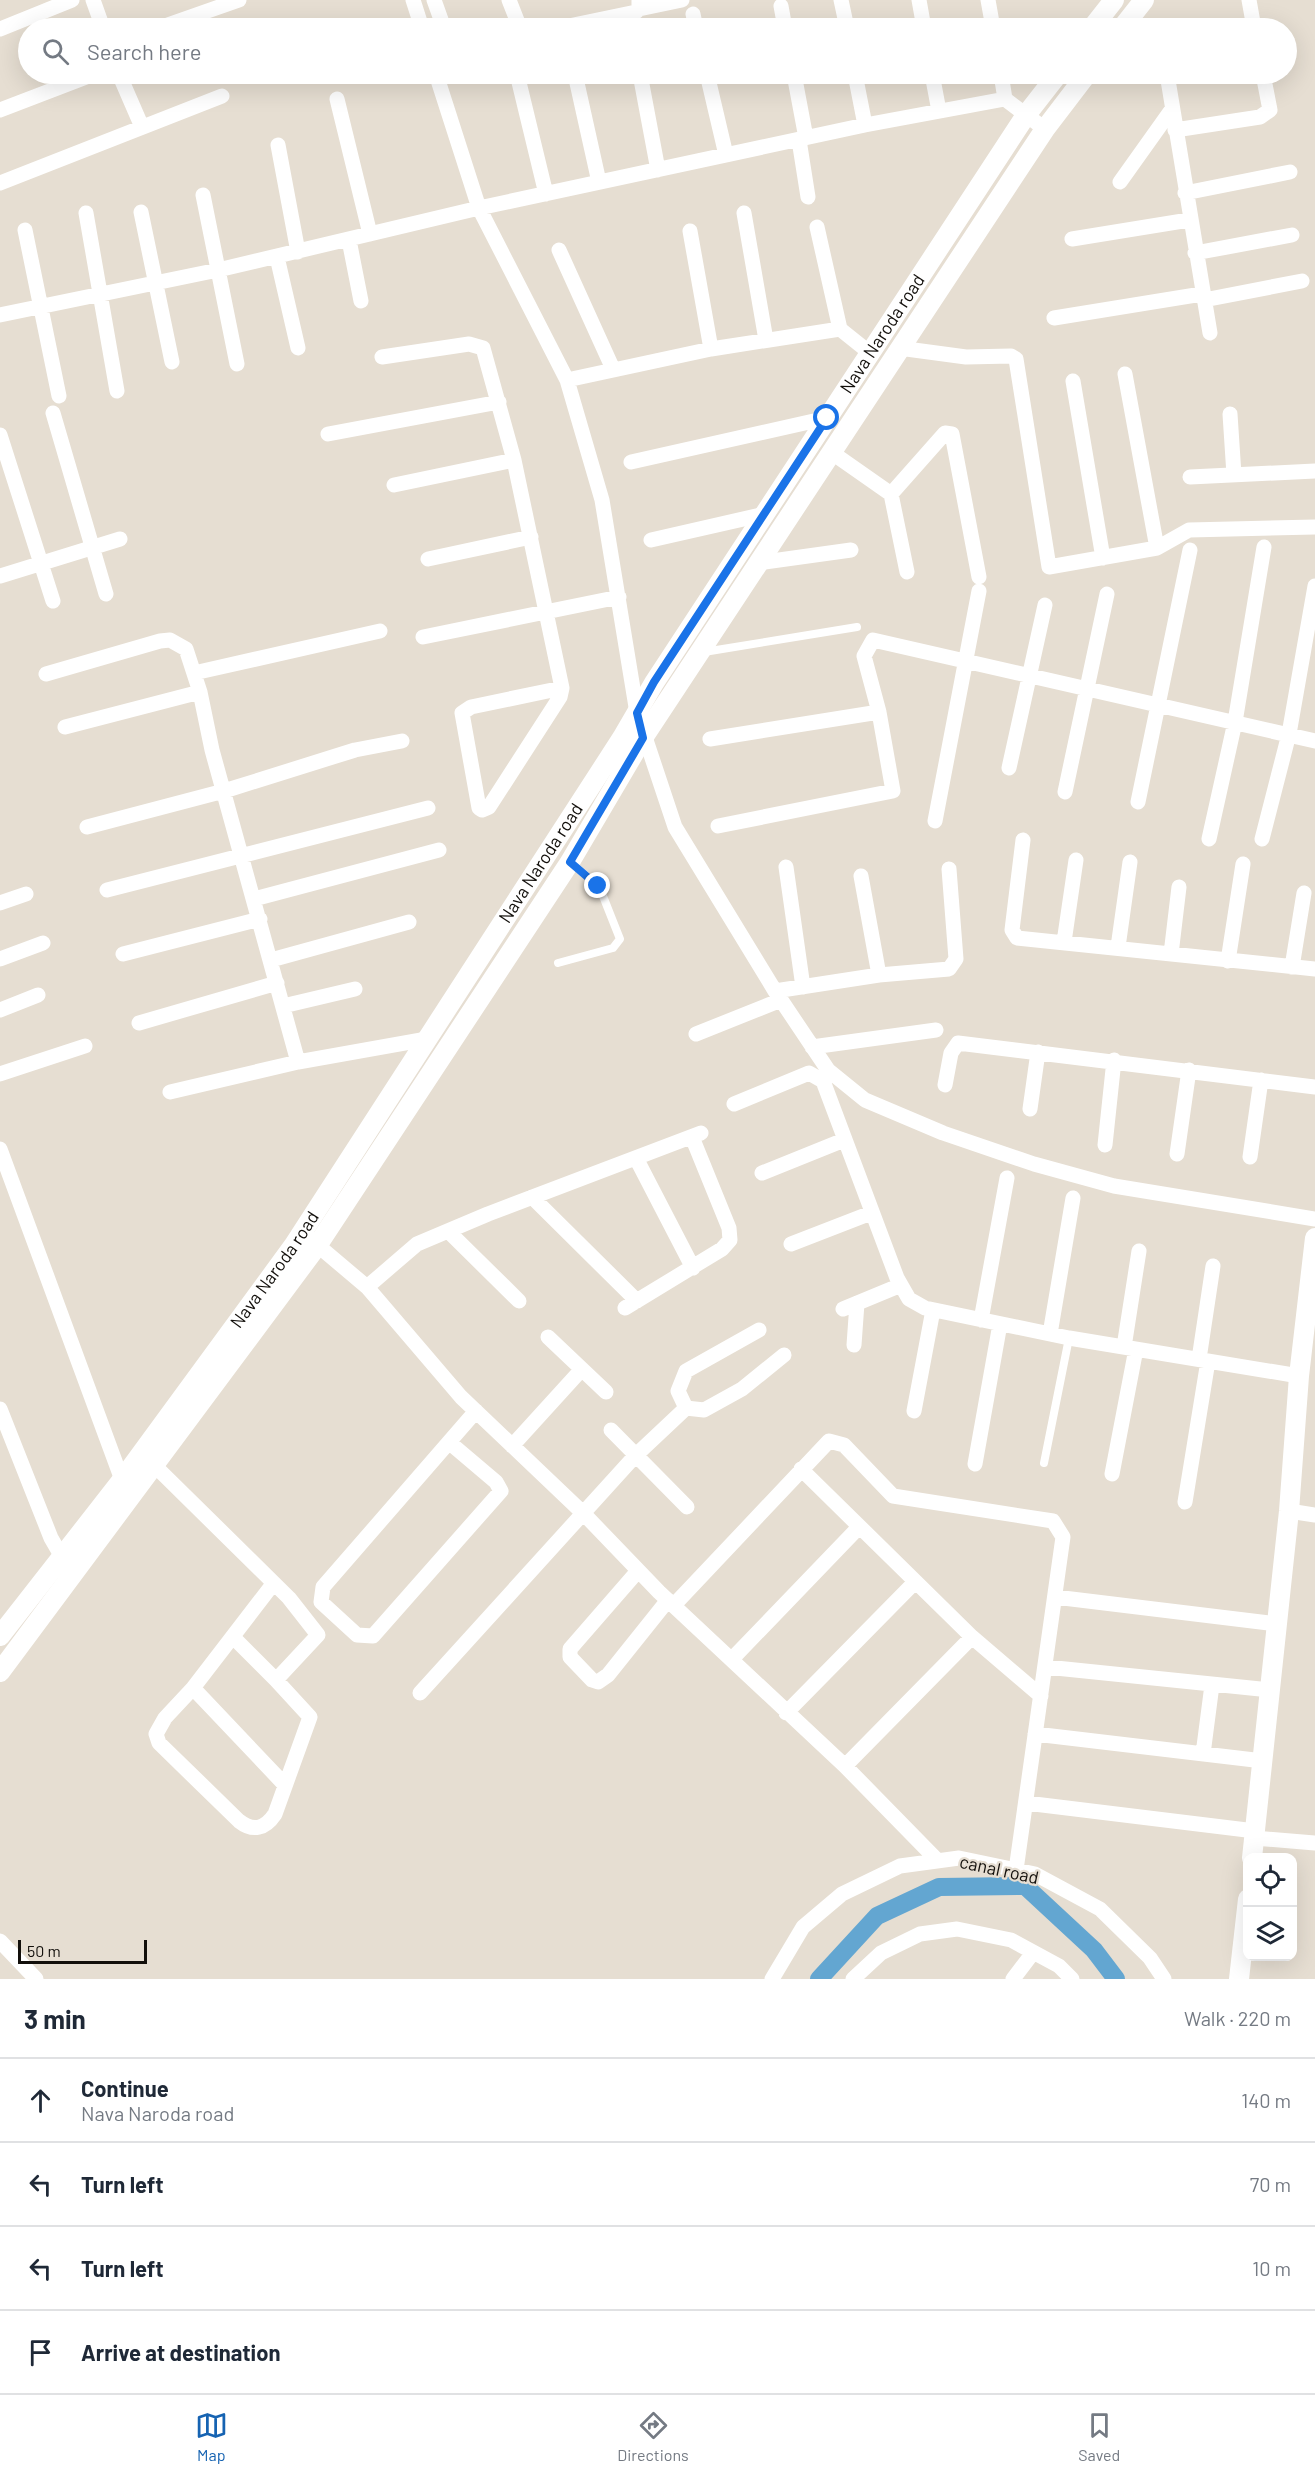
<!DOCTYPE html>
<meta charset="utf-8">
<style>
body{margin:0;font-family:Barlow,sans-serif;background:#f6f6f7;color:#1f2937}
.controls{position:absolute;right:18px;bottom:18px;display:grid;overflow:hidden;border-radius:12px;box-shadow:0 6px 24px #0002}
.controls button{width:54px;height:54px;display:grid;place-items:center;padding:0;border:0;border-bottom:2px solid #e0e1e3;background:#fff;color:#1f2937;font:30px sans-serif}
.scale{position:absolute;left:18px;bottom:15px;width:129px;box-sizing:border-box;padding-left:6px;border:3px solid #120f0b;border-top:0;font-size:16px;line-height:21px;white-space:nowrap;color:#120f0b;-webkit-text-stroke:4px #e6ded2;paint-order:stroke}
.stop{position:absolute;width:18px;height:18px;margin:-14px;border:4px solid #1a73e8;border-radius:50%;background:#fff}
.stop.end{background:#1a73e8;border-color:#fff;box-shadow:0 2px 6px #0008}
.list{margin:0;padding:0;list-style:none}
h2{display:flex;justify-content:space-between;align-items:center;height:78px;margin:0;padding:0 24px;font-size:26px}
h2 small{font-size:20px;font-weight:400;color:#747a83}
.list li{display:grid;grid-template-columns:39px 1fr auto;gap:18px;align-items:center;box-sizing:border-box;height:84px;padding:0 24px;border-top:2px solid #e0e1e3}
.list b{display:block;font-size:22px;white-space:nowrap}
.list p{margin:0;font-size:20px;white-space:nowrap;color:#747a83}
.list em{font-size:20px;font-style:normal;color:#747a83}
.icon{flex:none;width:33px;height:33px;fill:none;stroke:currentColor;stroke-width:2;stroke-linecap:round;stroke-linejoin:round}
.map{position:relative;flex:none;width:1315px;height:1979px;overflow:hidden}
.search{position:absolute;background:#fff;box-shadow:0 6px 24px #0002;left:18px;right:18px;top:18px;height:66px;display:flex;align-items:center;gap:15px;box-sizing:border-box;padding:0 21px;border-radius:33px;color:#747a83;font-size:22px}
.sheet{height:414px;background:#fff}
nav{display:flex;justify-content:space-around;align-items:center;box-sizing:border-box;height:84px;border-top:2px solid #e0e1e3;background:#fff;font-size:16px;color:#747a83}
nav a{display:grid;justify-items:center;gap:3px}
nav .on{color:#1663b2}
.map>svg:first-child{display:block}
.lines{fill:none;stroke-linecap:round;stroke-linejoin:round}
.canal{stroke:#63a6d1;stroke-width:18}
.service{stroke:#fff;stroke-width:8}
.minor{stroke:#fff;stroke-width:15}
.tertiary{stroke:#fff;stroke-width:20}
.route{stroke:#1a73e8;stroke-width:8}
.labels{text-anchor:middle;stroke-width:4.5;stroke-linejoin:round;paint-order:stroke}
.street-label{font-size:18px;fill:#120f0b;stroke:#e6ded2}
</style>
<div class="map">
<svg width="1315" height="1979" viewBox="0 0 1315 1979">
<rect width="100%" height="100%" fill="#e6ded2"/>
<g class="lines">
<!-- canal -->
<path class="canal" d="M819,1979L877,1916L939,1887L1025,1886L1094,1950L1116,1979"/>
<!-- service -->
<path class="service" d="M704,652L857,627
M558,963L613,948L620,939L599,886L571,863
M1044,1463L1069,1338"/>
<!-- minor -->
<path class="minor" d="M93,0L103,28
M413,0L422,28
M434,0L444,28
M509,0L520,28
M841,0L847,28
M919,0L924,28
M988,0L993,28
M1249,0L1254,28
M781,6L785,28
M639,9L682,0
M693,14L696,28
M159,28L239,0
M559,28L636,12L639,9V0
M0,29L72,0
M119,74L142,127
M436,74L479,208L567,380L602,500L637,713L675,827L775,991L828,1070L865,1100L943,1133L1034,1164L1114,1186L1315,1219
M517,74L546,194
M575,74L599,182
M640,74L658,170
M707,74L726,155
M794,74L806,138
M855,74L865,125
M932,74L939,111
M1001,74L1005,99L1045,129
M1167,74L1210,333
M337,99L370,234
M0,110L94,74
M1175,130L1260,117L1270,110L1263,74
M799,140L808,197
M278,145L298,252
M1120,182L1172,109
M0,183L222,96
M1185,193L1290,172
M203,195L237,364
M141,212L172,362
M86,213L117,391
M744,213L766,340
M817,227L840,329L870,353
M25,230L59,396
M690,231L711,349
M1072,239L1189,220
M349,240L361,301
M559,250L613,369
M1195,253L1292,235
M277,257L298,348
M1204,300L1302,281
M0,315L218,270L479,208L865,125L1005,99
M1054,318L1202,294
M899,348L966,357L1011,356L1016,359L1049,567L1157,548L1189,530L1315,527
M382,357L469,344L483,348L514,460L562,688L560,697L489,807L482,810L479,808L462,713L471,707L562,688
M1125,374L1157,548
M567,380L711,349L840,329
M1073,381L1103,558
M53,413L106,594
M1230,414L1234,475
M328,434L499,402
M0,435L53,601
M831,452L891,494L945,433L952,434L979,577
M631,462L827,418
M1190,477L1315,471
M394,485L514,460
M891,494L907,572
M651,540L765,514
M428,559L531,537
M758,563L851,550
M0,576L120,539
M423,637L619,597
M194,673L380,631
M46,674L160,641L170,640L186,649L200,692L212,750L298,1062L427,1039
M879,712L864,656L873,640L1315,741
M65,727L200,692
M710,739L879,712L893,791L718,826
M1009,768L1045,605
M1065,792L1107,594
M1138,802L1190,550
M935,821L979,591
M87,827L224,791L355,750L402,741
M1209,839L1235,722L1264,547
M1262,839L1289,734L1315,586
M1023,840L1012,930L1017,938L1315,969
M786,867L803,987
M861,876L879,975
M107,890L428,808
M254,899L439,850
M0,903L26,894
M1064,942L1076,860
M1118,947L1130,862
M123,954L260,919
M1171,954L1179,887
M0,959L43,943
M271,960L409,922
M1228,961L1243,864
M1292,967L1304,893
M775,991L879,975L949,969L956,959L949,869
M283,1006L355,989
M0,1010L38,995
M139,1023L277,983
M696,1034L781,1000
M812,1047L936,1030
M0,1074L85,1046
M945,1085L951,1053L958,1043L1315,1087
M170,1092L298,1062
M734,1104L809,1073L823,1081L897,1278L909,1299L925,1308L1069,1338L1299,1376
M1030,1109L1038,1052
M1105,1145L1114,1060
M0,1149L122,1480L127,1486
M1177,1154L1189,1070
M1250,1157L1261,1080
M636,1158L693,1268
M762,1173L844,1140
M532,1197L637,1301
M448,1231L519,1301
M309,1238L367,1287L461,1397L584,1514L659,1592L845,1766L938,1861
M791,1244L871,1213
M367,1287L417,1244L488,1214L701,1133
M625,1308L722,1249L730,1240L729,1228L692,1137
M843,1309L901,1285
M981,1320L1007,1178
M1050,1334L1073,1198
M548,1337L606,1392
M854,1345L857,1303
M1124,1347L1139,1251
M1199,1359L1213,1266
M686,1408L704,1410L742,1389L784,1355
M0,1409L51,1538L62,1557
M914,1411L933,1310
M611,1430L687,1507
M450,1443L496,1482L501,1491L373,1636L357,1635L321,1602L323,1587L476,1411
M512,1446L582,1369
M975,1464L1000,1324
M155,1466L289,1598L318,1635L276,1680L310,1717L275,1814C265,1829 253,1832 239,1821L159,1743L156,1734L165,1718L193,1688L273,1584
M801,1469L972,1637L1041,1696
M1112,1474L1136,1349
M1185,1502L1208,1361
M1289,1511L1315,1515
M637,1572L570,1649V1657L592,1680L598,1682L608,1675L668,1600
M1055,1597L1277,1624
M674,1605L829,1441L844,1445L893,1496L1053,1521L1063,1537L1016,1870
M233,1637L276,1680
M732,1659L859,1527
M1046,1667L1270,1690
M193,1688L284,1784
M420,1693L635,1456L686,1408L678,1391L686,1371L759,1330
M786,1713L915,1582
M1035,1734L1263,1761
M1203,1754L1212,1685
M845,1766L972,1637
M1026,1803L1255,1831
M1254,1838L1315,1843
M0,1941L36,1979
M772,1979L803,1927L842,1894L900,1866L959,1858L1035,1874L1100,1909L1150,1958L1164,1979
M853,1979L881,1953L920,1934L957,1929L1011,1940L1059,1966L1072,1979
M1013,1979L1032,1954"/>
<!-- tertiary -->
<g class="tertiary">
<path d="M1092,28L1114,0"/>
<path d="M1122,28L1144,0"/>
<path id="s1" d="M0,1636L122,1480L294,1245L622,738L654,683L1026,115L1058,74"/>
<path d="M0,1672L317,1246L570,862L643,738L1045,129L1087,74"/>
<path d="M1252,1858L1289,1511L1299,1376L1315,1238"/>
<path d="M1239,1979L1248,1899"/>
</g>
</g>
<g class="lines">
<!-- route -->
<path class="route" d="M598,886L570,862L643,738L637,713L654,682L827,418"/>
</g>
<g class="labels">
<!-- street labels -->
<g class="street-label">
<text dy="6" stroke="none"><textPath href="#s1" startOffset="1574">Nava Naroda road</textPath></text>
<text dy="6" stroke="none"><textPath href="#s1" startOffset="944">Nava Naroda road</textPath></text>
<text dy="6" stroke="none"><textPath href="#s1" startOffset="458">Nava Naroda road</textPath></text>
<text transform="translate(999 1870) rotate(12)" y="6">canal road</text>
</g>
</g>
</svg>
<div class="controls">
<button><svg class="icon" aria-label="locate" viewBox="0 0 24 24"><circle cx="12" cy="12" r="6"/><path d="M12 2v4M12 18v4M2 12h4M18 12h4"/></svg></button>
<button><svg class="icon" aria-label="layers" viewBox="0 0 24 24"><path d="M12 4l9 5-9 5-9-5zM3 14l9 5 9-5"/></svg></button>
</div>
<div class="scale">50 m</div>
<div class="stop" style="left:827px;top:418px"></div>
<div class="stop end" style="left:598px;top:886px"></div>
<div class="search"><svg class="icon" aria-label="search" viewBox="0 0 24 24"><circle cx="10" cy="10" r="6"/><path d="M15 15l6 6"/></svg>Search here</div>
</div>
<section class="sheet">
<h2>3 min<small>Walk · 220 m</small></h2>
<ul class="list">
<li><svg class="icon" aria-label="ahead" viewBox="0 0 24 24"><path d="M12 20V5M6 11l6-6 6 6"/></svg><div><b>Continue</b><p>Nava Naroda road</p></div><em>140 m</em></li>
<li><svg class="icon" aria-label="left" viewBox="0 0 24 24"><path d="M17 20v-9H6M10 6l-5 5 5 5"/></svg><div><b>Turn left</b></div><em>70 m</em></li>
<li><svg class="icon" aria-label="left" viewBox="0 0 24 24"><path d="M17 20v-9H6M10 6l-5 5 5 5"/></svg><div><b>Turn left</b></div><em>10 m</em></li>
<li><svg class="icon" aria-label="arrive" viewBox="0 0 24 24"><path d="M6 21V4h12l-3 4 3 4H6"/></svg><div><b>Arrive at destination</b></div></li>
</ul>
</section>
<nav>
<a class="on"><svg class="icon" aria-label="map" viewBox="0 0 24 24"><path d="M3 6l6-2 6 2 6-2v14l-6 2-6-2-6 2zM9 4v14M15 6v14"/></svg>Map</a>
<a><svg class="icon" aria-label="directions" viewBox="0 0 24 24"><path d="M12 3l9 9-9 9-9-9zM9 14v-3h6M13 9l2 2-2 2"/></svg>Directions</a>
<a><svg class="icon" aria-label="saved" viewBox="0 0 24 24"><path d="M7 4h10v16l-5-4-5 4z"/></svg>Saved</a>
</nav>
